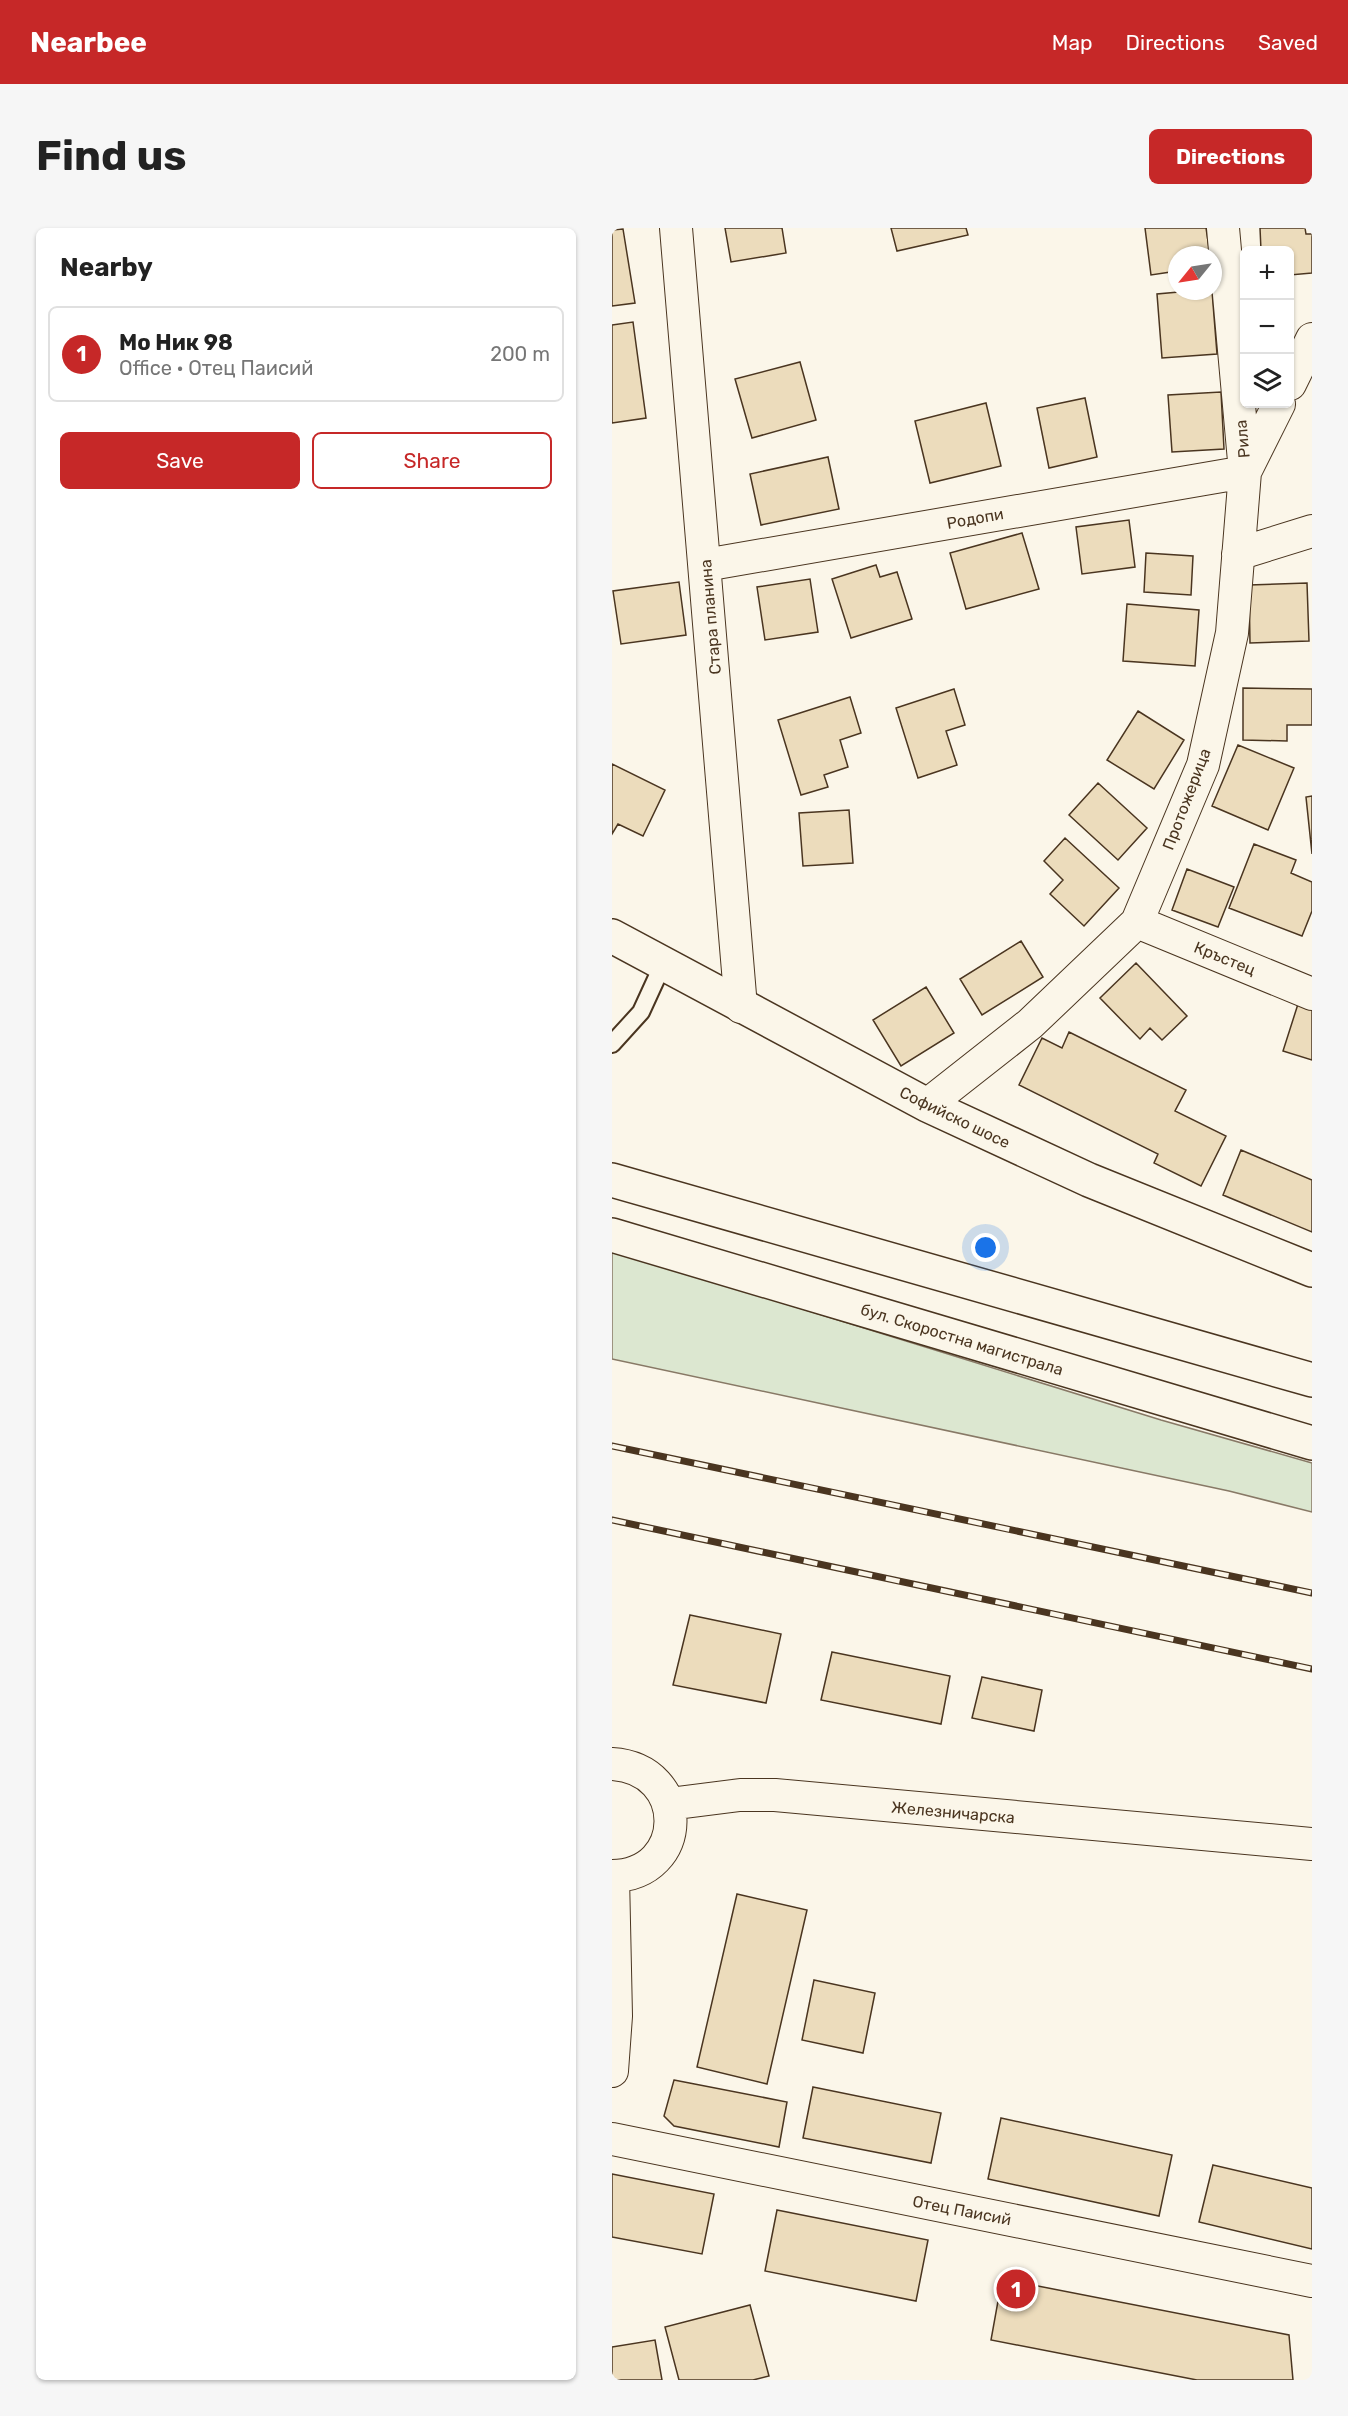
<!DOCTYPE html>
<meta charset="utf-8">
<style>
body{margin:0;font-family:Rubik,sans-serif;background:#f6f6f6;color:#222}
.controls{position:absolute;right:18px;top:18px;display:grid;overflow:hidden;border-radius:9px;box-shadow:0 2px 4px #0004}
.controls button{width:54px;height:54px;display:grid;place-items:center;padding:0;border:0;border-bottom:2px solid #e0e0e0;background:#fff;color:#222;font:30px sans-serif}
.compass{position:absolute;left:556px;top:18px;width:54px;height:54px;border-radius:50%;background:#fff;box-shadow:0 2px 4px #0004;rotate:240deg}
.you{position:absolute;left:374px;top:1020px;width:21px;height:21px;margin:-15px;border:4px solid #fff;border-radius:50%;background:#1a73e8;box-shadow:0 0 0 9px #1a73e833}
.badge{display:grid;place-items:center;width:39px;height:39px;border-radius:50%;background:#c62828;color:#fff;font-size:20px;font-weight:700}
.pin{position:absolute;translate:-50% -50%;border:3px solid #fff;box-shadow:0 2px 6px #0006}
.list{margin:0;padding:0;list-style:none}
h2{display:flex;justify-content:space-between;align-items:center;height:78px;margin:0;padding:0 24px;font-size:26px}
h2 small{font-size:20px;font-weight:400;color:#767676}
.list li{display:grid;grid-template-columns:39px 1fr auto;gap:18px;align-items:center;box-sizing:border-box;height:96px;margin:0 12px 12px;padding:0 12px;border:2px solid #e0e0e0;border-radius:9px}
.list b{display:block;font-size:22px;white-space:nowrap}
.list p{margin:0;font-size:20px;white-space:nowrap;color:#767676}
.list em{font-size:20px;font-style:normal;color:#767676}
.actions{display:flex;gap:12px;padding:18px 24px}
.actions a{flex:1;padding:14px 0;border:2px solid #c62828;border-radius:9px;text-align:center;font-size:21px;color:#c62828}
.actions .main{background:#c62828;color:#fff}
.icon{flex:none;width:33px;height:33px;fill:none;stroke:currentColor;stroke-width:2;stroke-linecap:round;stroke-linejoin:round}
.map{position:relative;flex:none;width:700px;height:2152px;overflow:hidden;border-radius:9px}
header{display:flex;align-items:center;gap:36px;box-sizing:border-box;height:84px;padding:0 30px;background:#c62828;color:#fff}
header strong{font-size:28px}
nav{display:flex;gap:33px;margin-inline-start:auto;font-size:21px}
.intro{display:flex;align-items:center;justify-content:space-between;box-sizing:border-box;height:144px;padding:0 36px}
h1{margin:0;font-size:42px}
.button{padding:15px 27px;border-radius:9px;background:#c62828;color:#fff;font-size:21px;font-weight:700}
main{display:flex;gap:36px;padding:0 36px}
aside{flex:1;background:#fff;border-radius:9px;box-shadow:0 2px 4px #0004}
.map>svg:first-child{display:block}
.green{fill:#dce7d0;stroke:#887966;stroke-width:1.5}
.building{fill:#ecdcbc;stroke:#4a3520;stroke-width:1.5}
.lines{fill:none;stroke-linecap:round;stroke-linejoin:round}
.service-casing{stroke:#4a3520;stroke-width:20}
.minor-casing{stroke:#4a3520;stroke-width:34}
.secondary-casing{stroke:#4a3520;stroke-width:36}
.trunk-casing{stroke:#4a3520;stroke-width:36}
.service{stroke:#fbf6e9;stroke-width:16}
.minor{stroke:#fbf6e9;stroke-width:32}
.secondary{stroke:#fbf6e9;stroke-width:33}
.trunk{stroke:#fbf6e9;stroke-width:33}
.rail-casing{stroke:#4a3520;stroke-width:7}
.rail{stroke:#fbf6e9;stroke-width:4.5;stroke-dasharray:14;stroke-linecap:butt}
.labels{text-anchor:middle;stroke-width:4.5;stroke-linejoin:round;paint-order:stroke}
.street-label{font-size:16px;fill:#4a3520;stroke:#fbf6e9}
</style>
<header>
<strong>Nearbee</strong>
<nav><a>Map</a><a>Directions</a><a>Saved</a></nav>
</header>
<div class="intro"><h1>Find us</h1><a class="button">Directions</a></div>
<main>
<aside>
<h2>Nearby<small></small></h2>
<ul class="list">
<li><span class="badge">1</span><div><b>Мо Ник 98</b><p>Office · Отец Паисий</p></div><em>200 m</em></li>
</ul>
<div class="actions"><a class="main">Save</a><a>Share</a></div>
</aside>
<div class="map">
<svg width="700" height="2152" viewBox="0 0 700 2152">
<rect width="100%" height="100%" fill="#fbf6e9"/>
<!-- green -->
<path class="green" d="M0,1022L549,1192L700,1235V1284L617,1263L0,1131Z"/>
<!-- building -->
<path class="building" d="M113,0H170L174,25L119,34Z
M279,0H354L356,7L285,23Z
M533,0H594L598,27H565V43L539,47Z
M648,0H693L694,6H700V45L678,47V22H649Z
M11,1L23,75L0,78V2Z
M578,63H600L605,126L550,130L545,66Z
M21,94L34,190L0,195V97Z
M188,134L204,192L140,210L123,151Z
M609,164L612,221L560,224L556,167Z
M473,170L485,229L437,240L425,180Z
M374,175L389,238L318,255L303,193Z
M216,229L227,281L149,297L138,246Z
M517,292L523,339L470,346L464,299Z
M410,305L427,361L354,381L338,325Z
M534,325L581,328L579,367L532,364Z
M264,337L268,349L285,344L300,391L239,410L220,351Z
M198,351L206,404L153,412L145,359Z
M67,354L74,407L9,416L1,363Z
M695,355L697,413L638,415L637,357Z
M515,376L587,382L583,438L511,433Z
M631,460L700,461V497H675V513L631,512Z
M342,461L353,497L334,503L345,537L306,550L284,480Z
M238,469L249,505L228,512L236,539L212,547L216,559L189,567L166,492Z
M526,483L572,512L542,561L495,532Z
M626,517L682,540L656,602L600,578Z
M0,536L53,562L31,608L6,596L0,606Z
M486,555L535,600L506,632L457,587Z
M700,568V626L694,569Z
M237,582L241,635L191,638L187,585Z
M453,610L507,660L472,698L438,666L451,652L432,633Z
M642,616L684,632L679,645L700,654V683L690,708L617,680Z
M575,641L622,659L606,699L560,682Z
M409,713L431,749L370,787L348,751Z
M524,735L575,788L550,812L538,800L528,811L488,770Z
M314,759L342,805L289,838L261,792Z
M686,776L700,781V832L671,823Z
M457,804L574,862L563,883L614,908L589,958L542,935L546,926L407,857L430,810L450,820Z
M629,922L700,952V1004L611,967Z
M78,1387L169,1406L154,1475L61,1457Z
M220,1424L338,1448L329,1496L209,1472Z
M370,1449L430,1462L422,1503L360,1490Z
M125,1666L195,1682L155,1856L85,1839Z
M202,1752L263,1765L251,1825L190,1812Z
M62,1852L175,1874L167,1919L62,1898L52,1888Z
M201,1859L329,1885L319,1935L191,1910Z
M389,1890L560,1927L547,1988L376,1951Z
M601,1937L700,1960V2021L587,1994Z
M0,1946L102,1966L90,2026L0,2009Z
M165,1982L316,2012L304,2073L153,2043Z
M390,2051L677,2107L681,2152H585L379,2112Z
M138,2077L157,2148L141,2152H67L53,2099Z
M43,2112L50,2152H0V2119Z"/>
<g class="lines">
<defs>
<path id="service" d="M0,816L29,784L51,736"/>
<path id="minor" d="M64,0L129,779
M678,156L700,111
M626,326L700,303
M93,337L633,244L611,0
M525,694L700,766
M315,877L418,796L525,694L591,537L620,405L633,244L667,176
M0,1536C79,1541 77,1647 0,1648
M57,1576L128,1567H163L700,1616
M0,1843L4,1788L1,1648
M0,1911L700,2053"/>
<path id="secondary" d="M0,708L315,877L477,952L700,1042"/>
<path id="trunk" d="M0,952L700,1152
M0,1007L700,1215"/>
</defs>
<!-- service casing -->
<use href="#service" class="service-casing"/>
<!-- minor casing -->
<use href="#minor" class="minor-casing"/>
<!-- secondary casing -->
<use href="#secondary" class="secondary-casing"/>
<!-- trunk casing -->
<use href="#trunk" class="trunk-casing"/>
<!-- service -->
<use href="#service" class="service"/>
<!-- minor -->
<use href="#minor" class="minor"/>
<!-- secondary -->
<use href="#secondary" class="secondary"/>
<!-- trunk -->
<use href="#trunk" class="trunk"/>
<defs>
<path id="rail" d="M0,1218L700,1365
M0,1292L700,1441"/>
</defs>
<!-- rail casing -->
<use href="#rail" class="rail-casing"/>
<!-- rail -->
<use href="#rail" class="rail"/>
</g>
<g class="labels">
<!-- street labels -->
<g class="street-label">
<text transform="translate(630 211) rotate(-95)" y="6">Рила</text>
<text transform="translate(363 290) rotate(-10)" y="6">Родопи</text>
<text transform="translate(98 389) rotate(-95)" y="6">Стара планина</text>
<text transform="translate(574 571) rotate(-69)" y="6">Протожерица</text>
<text transform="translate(613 730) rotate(22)" y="6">Кръстец</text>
<text transform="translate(343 889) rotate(26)" y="6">Софийско шосе</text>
<text transform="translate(350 1111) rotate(17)" y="6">бул. Скоростна магистрала</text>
<text transform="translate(341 1584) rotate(5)" y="6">Железничарска</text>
<text transform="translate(350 1982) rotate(11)" y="6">Отец Паисий</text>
</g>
</g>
</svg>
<div class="controls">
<button>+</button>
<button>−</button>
<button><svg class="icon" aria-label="layers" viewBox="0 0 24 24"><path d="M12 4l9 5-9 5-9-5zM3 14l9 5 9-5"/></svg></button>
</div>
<svg class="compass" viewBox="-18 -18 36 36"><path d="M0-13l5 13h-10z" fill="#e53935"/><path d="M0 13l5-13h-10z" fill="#767676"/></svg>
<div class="you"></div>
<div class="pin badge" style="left:404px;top:2061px">1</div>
</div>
</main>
